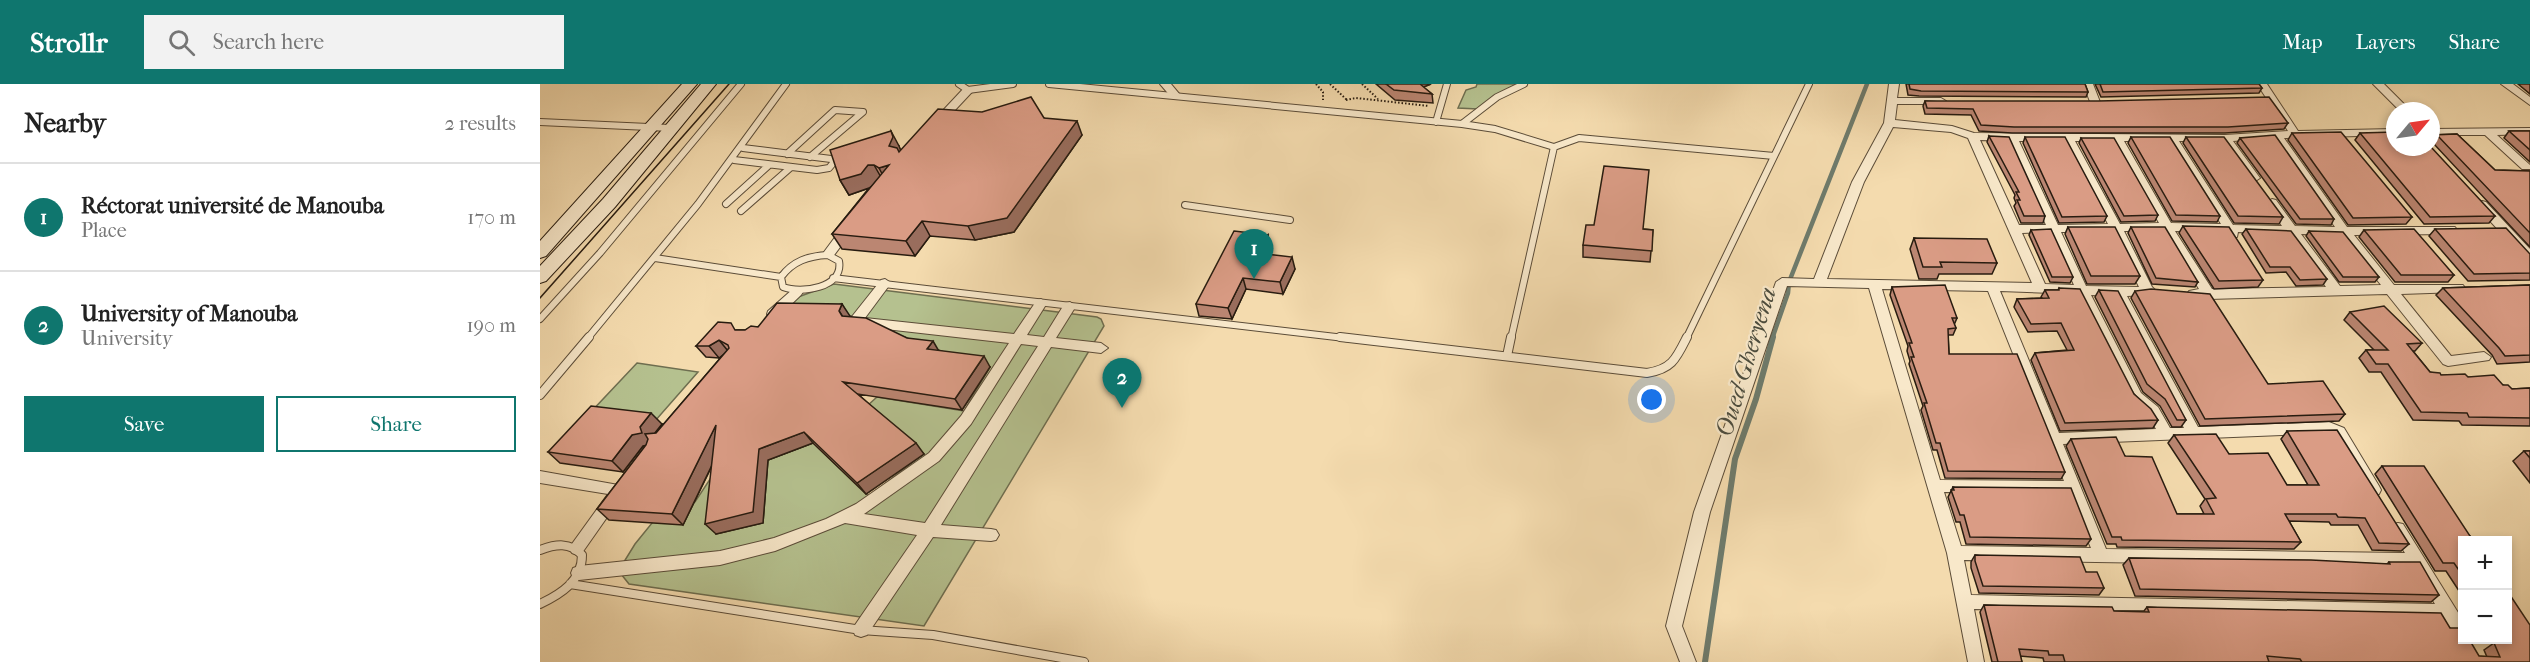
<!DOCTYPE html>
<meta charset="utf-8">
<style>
body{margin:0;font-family:"IM FELL French Canon",serif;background:#f2f2f2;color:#222}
.controls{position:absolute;right:18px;bottom:18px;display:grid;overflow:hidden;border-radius:0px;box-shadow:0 3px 9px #0003}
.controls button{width:54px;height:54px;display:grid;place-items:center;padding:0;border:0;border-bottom:2px solid #e0e0e0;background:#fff;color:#222;font:30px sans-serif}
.compass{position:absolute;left:1846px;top:18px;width:54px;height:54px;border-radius:50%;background:#fff;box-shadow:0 3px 9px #0003;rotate:61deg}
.you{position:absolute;left:1112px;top:316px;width:21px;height:21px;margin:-15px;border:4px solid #fff;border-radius:50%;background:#1a73e8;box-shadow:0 0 0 9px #1a73e833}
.badge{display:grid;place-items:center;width:39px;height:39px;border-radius:50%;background:#0f766e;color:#fff;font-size:20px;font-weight:700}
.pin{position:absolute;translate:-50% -50px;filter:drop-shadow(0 2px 3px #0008)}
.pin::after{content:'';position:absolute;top:32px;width:21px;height:18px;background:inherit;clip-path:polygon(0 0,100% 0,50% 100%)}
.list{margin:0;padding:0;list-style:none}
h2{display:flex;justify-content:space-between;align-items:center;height:78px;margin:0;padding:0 24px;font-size:26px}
h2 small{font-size:20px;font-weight:400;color:#767676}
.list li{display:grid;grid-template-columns:39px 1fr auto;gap:18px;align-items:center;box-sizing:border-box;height:108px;padding:0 24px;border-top:2px solid #e0e0e0}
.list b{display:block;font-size:22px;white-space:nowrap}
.list p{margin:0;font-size:20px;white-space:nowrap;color:#767676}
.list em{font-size:20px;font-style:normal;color:#767676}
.actions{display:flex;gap:12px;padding:18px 24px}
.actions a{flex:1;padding:14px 0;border:2px solid #0f766e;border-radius:0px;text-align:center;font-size:21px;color:#0f766e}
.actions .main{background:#0f766e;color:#fff}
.icon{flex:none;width:33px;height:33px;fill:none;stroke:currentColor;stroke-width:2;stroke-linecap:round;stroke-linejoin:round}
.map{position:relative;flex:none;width:1990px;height:578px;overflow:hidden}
header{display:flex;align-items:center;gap:36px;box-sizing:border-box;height:84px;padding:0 30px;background:#0f766e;color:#fff}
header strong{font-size:28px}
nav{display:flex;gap:33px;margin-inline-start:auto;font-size:21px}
.search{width:420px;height:54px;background:#f2f2f2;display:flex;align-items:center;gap:15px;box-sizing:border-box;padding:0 21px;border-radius:0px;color:#767676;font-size:22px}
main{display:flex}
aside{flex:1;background:#fff}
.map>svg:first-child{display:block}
.green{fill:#b5c18f;stroke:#6e6e50;stroke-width:1.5}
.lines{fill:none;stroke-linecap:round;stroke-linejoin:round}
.stream-far1{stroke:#6e7b6c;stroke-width:4.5}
.stream{stroke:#6e7b6c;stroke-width:6}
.lane-far1-casing{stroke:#5b4c38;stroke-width:8}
.lane-casing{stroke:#5b4c38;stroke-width:10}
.street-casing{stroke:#5b4c38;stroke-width:2}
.secondary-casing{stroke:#281c10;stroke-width:2}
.path{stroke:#281c10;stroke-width:2;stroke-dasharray:1.5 2;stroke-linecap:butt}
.lane-far1{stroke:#f8e8ca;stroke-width:6}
.lane{stroke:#f8e8ca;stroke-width:8}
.street{fill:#f8e8ca;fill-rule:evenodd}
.secondary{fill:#f8e8ca;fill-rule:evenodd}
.tram{stroke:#281c10;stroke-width:1.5}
.wall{fill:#bb8672;stroke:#281c10;stroke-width:1.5}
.shaded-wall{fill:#996d5d;stroke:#281c10;stroke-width:1.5}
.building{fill:#da9c85;stroke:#281c10;stroke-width:1.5}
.labels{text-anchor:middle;stroke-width:4.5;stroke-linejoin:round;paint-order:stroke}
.water-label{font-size:24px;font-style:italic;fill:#4b4c3e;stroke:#f8e8ca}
</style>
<header>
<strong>Strollr</strong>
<div class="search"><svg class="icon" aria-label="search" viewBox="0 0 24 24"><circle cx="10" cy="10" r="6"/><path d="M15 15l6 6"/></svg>Search here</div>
<nav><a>Map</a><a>Layers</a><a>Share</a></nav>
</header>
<main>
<aside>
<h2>Nearby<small>2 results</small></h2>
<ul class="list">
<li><span class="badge">1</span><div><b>Réctorat université de Manouba</b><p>Place</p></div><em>170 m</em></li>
<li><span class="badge">2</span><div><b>University of Manouba</b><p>University</p></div><em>190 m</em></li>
</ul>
<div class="actions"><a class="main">Save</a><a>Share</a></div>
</aside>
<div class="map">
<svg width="1990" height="578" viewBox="0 0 1990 578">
<rect width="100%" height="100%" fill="#f4dbae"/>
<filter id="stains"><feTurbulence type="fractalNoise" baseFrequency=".00333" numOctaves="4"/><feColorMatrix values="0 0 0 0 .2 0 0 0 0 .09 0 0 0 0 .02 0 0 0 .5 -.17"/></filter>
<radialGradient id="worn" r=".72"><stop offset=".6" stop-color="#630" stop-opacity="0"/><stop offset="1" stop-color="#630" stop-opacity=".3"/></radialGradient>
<!-- green -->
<path class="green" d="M937,0H984L938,25L918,24L926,6L936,3Z
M294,200L557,233L561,235L564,242L384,542L89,500L81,490L82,481L95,460L112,439L155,418L184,374L228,376L273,359L329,412L382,371L327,322L337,313L424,327L450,283L405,278L315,232L239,229L258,213Z
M97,279L158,288L115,337L49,330Z"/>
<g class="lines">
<!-- stream-far1 -->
<path class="stream-far1" d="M1232,255L1248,209L1249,198L1327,0"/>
<!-- stream -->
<path class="stream" d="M1165,578L1195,375L1216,315L1233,253"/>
<defs>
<path id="lane-far1" d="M419,0L428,6L473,0
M509,0L922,40L957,13L984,0
M0,38L130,44
M896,38L907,0
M922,40L955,45L1014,63L1039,54L1234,72
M247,70L295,26L323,28L270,73
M194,76L277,86L289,84L294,78L291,75L203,64
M186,120L228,82
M645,121L750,136
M201,127L250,84
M288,171L299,177C304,204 261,210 243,203L241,193C253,177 268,172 288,171Z
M115,174L241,193
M293,194L813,255
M0,235L60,169L201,0
M47,255L158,120L246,0
M971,255L1014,63
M1146,255L1269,0"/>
<path id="lane" d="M800,253L1107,289C1132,285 1136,275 1147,253
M967,272L971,253
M0,311L49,253
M0,466C16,460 30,458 42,471C42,497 21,510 0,520
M30,500L321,546L393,551L544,578"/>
<path id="street" d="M620,0H631L641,12L636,15L632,14Z
M1349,0H1359L1357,14H1401L1406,17L1401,20H1357L1355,36L1412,42L1434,49L1685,51L1748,47L1717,0H1727L1758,47L1855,45V51L1744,54L1807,143H1915L1917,146L1915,149L1911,150L1814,151L1854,201H1923L1925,204L1923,207L1919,208L1861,210L1911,272L1944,268L1951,273L1949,276L1908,282L1903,280L1847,210L1669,215L1649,213L1647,210L1649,207L1659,205L1623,147H1584L1612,203L1616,207L1610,211L1587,212L1658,343L1789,338L1804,344L1839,402L1841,406L1839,410L1834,412L1829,410L1794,352L1787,349L1523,360L1566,465L1865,469L1850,445L1853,440L1858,439L1863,440L1922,535V556H1924H1922L1916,554L1904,534L1434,525L1444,578H1428L1407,469L1329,204L1247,202L1170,428L1142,542L1156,578H1140L1126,542L1154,428L1236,198L1242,194L1274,195L1312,98L1344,39ZM1353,43L1411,48L1428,54L1492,199L1287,195L1324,98ZM1733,54L1795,143L1755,142L1736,116L1732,115L1726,119L1742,142L1693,141L1639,57H1682L1710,96L1714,98L1720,94L1693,57ZM1440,56L1468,57L1506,141H1479ZM1479,57H1524L1568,140L1518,141ZM1535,57H1573L1619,139L1580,140ZM1584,57H1628L1681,140L1631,139ZM1635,147L1686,148L1689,153H1697L1698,148L1748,150L1786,203L1672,205ZM1510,148L1534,201L1505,200L1482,149ZM1521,148H1572L1599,203L1546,202ZM1761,150L1801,151L1841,201L1800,202ZM1342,205L1448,207L1524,397L1400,396ZM1460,207L1538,210L1591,316L1608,331L1616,345L1519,349ZM1551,211L1575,212L1644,344H1630L1618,323L1601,309ZM1404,408L1528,409L1551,464L1421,462ZM1424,476L1873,483L1895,520L1431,511Z
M1543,0H1553L1560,18L1559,20H1551Z
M1833,0H1844L1871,27H1860Z
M1961,0H1973L1990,13V21Z
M428,3L432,4V8L402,40H394V36L424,4Z
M1990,44V50L1957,51L1990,81V85H1982L1945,51H1891V45Z
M1942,117L1946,118L1990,165V177L1986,176L1938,124L1936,121Z
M308,140L312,141L314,144L312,147L292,174H284L282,171L284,168L304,141Z
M345,195L351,199L325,234L474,250L497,216L501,215L507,219L487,251L504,253L525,219L530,218L536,222L516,254L561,259L568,264L561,269L511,263L401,441L451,445L456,446L459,451L456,456L451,457L393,453L327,551L321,553L315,551L313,546L315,541L377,451L305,439L235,467L180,481L39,496L33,494L31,489L33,484L39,482L180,467L234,454L286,435L316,420L389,369L421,332L469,259L310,241L309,238L310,235L341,196ZM481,260L498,262L385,439L324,430L399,377L431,340Z
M257,204L261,205L263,208L261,211L238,233H228L227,230L228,227L253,205Z
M0,387L84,402L86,406L84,410L78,412L79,415L77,419L42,469L37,471L32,469L29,464L68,410L0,399Z"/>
<path id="secondary" d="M142,0H157L6,172L0,174V157Z
M161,0H176L75,123L6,197L0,199V182L63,115Z"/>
</defs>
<!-- lane-far1 casing -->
<use href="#lane-far1" class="lane-far1-casing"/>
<!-- lane casing -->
<use href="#lane" class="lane-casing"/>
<!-- street casing -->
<use href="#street" class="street-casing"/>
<!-- secondary casing -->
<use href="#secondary" class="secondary-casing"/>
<!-- path -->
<path class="path" d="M776,0L783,8V16
M790,0L807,16
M822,0L838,15
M806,16L816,14L889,22"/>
<!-- lane-far1 -->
<use href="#lane-far1" class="lane-far1"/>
<!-- lane -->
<use href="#lane" class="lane"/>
<!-- street -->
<use href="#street" class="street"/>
<!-- secondary -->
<use href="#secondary" class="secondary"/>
<!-- tram -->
<path class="tram" d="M0,214L189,0"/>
</g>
<!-- wall -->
<path class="wall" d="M836,0H891L883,3L892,10L893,19L855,16Z
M1366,0H1545L1548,8L1546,13L1379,12L1368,11Z
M1555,0H1719L1722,4L1719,9L1561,13Z
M1978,0H1990V10Z
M1385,17L1748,39L1744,45L1685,49H1472L1439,47L1431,31L1385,30L1383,22Z
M504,34L542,51L474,148L435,156L390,152L375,172L302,165L292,150L329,104L309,111L300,96L359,62L360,66Z
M1969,47H1990V78L1964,54Z
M1752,49L1872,133L1866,140L1808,141L1748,56Z
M1820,49L1955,132L1949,139L1884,140L1815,56Z
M1917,50L1955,86L1990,87V163L1893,59L1891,51Z
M1449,52L1505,132L1503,139H1481L1474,122L1476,119L1474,114L1475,111L1447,58Z
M1485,53L1567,132L1564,138L1519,139L1483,59Z
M1591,53L1680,132L1677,138L1632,137L1588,59Z
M1646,53L1743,133L1739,140L1694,139L1643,59Z
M1541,54L1618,131L1615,137L1581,138L1539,59Z
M1700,54L1794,135L1791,141L1756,140L1697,59Z
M1643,142L1723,196L1718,203L1674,205L1639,149Z
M1528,143L1600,192L1595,200H1547L1525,150Z
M1591,143L1658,198L1655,203L1612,200L1588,149Z
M1103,145L1113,146L1110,178L1043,173V161Z
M1706,145L1787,195L1783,201L1756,202L1746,188L1726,189L1702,150Z
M1895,145L1990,170V196L1928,197L1889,152Z
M1491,146L1533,193L1530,199L1510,198L1489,151Z
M1824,146L1914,191L1908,198H1855L1819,153Z
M1769,147L1839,193L1835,198H1799L1766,152Z
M728,151L730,163L727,170L755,185L743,210L706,205L692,235L659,232L656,220Z
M1374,154L1457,179L1452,190H1399L1397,195H1379L1370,165Z
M1990,201V278L1957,280L1952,271L1896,211L1903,204Z
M1352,203L1417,234L1414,241L1416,244L1413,251H1408L1409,270L1525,388L1521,395L1405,394L1397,366H1393L1381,326L1383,322L1369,280L1370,277L1367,267L1368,262L1350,211Z
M1519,204L1594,310L1618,336L1613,344L1520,347L1491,276L1495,269L1527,266L1517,247L1488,248L1474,223L1477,215L1502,214L1501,213L1505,206H1518Z
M1559,206L1646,336L1641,343H1632L1620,322L1603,308L1555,213Z
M1595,207L1728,300L1805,330L1799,337L1660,342L1591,214Z
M302,220L309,233L367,254L398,266L450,283L422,326L318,310L384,370L326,410L273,359L228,376L223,439L176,450L172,382L143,441L69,436L57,425L106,361L103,362L83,388L20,379L8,368L122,340L114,349H116L183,271L179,274L166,273L156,262L196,246H205Z
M1810,228L1882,259L1875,267H1873L1890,288L1901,291L1928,293L1963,301L1972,305L1990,304V342L1922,341L1919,337L1873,336L1841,288H1829L1819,274L1826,266H1834L1804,236Z
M1747,347L1869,460L1861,467L1832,466L1818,441H1791L1789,438L1749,437L1761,458L1754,465L1577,463L1576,460H1567L1526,362L1531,355L1585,372L1637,430H1664L1660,422L1665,415L1628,359L1634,351L1689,370L1747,401H1768L1741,355Z
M1984,367H1990V399L1973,377Z
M1842,382L1930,452L1928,455L1923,456V513L1906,487H1895L1835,390Z
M1413,403L1551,455L1546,462L1426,460L1420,438H1416L1408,413Z
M1435,471L1546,488L1564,504L1559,511L1439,509L1431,484V478Z
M1589,474L1847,480L1849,478L1899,511L1891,518L1595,512L1583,481Z
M1968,508L1990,578H1504L1503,574L1480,572L1482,578H1452L1440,528L1444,521L1574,527H1604L1607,523L1910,544L1939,572L1947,573L1944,566L1954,559H1956L1954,555H1968Z"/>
<!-- shaded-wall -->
<path class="shaded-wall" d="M875,0H891L876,6Z
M537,37L542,51L474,148L435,156L428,142Z
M351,47L359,62L361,67L360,69L349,62Z
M1898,52L1893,59L1891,60V54Z
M328,81H334L342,95L329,104L309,111L300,96Z
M349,81L347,99L339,84Z
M382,137L390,152L375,172L366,157Z
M728,151L730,163L721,181L718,169Z
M752,173L755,185L743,210L740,198Z
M703,194L706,205L692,235L688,224Z
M302,220L310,232L307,239L299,227Z
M179,256L188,267L179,274L169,262Z
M393,257L400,269L387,265Z
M444,272L450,283L422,326L415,315Z
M111,329L122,340L111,354L113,360L103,362L83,388L72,377L92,351L100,343Z
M176,341L186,352L143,441L132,430Z
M264,348L273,359L228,376L223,439L176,450L165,440L219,365Z
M376,359L384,370L326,410L317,399Z"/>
<!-- building -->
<path class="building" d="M846,0H880L892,10L854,6Z
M1369,0H1545L1548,8L1381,7L1370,5Z
M1560,0H1719L1722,4L1563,8Z
M491,13L504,34L537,37L467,134L428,142L382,137L366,157L292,150L349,81L339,84L334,81H328L321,90L300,96L290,66L351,47L353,53L349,62L357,64L359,68L398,25L442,28Z
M1729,13L1748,39L1688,43H1474L1441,41L1433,25L1387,24L1385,17H1558Z
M1969,47H1990V66Z
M1801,48L1872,133L1813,134L1752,49Z
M1855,48V63H1891L1955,132L1890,133L1820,49Z
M1917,50L1955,86L1990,87V149L1898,52L1891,54V51Z
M1735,51L1794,135H1760L1700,54Z
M1449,52L1469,53L1505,132H1484L1477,116H1480L1476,108H1479Z
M1485,53H1525L1567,132L1522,133Z
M1591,53H1630L1680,132L1636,131Z
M1646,53H1684L1743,133L1698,132Z
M1541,54H1574L1618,131L1584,132Z
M1064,82L1109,86L1103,145L1113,146L1112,167L1043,161L1046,141H1054Z
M1643,142L1689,143L1723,196L1679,197Z
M1528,143H1575L1600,192H1551Z
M1591,143H1625L1658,198L1616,194Z
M1966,144L1990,170V189L1934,190L1895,145Z
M1511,145L1533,193H1512L1491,146Z
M1706,145L1751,147L1787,195L1760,196L1750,183H1730Z
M1874,145L1914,191H1861L1824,146Z
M694,147L728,151L718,169L752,173L740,198L703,194L688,224L656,220Z
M1769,147L1803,148L1839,193H1803Z
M1374,154L1447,155L1457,179L1400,178L1402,183H1383Z
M1405,201L1417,234H1412L1416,244L1408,245L1409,270H1477L1525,388L1408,387L1400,359H1396L1384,319H1387L1371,273H1374L1369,259H1372L1352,203Z
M1990,201V271L1965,272L1959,264L1903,204Z
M1519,204L1540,205L1594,310L1611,325L1618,336L1525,339L1495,269L1534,266L1521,239L1491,240L1477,215L1509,214L1505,206H1519Z
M1611,205L1670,210L1728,300L1783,297L1805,330L1665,335L1595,207Z
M1559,206L1578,207L1646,336H1637L1625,315L1607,300Z
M237,219L302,220L299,227L302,232L326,234L367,254L393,257L387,265L444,272L415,315L303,298L376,359L317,399L264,348L219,365L213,428L165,440L176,341L132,430L57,425L106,361L108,355L105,350L116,349L189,264L188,261L179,256L169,262H156L178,238L191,239L195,246H205L211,242L218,243Z
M1844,222L1882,259L1867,260L1890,288L1900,289L1901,291L1925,290L1928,293L1954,291L1963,301H1968L1972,305L1990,304V334L1929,333L1927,329L1881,328L1848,280H1836L1826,266H1848L1810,228Z
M51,322L111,329L100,343L102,349L92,351L72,377L8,368Z
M1797,346L1869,460L1839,459L1825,434L1798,433L1796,430H1745L1761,458L1582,456L1581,453H1572L1531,355L1576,353L1585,372L1612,373L1637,430H1674L1666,415L1676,414L1634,351L1676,350L1689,370L1728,369L1747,401H1779L1747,347Z
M1984,367H1990V374Z
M1842,382H1884L1930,452L1926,453L1929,456H1923V492L1914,479H1903Z
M1413,403L1531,404L1551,455L1430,453L1424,431H1420L1411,406H1414Z
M1435,471L1540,473L1546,488H1557L1564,504L1443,502L1435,477Z
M1589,474L1771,476L1850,480L1849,478H1880L1899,511L1600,505Z
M1968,508L1990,541V578H1762L1760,575L1727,572L1729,578H1525L1523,571H1509L1508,567L1479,565L1482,578H1458L1444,521L1572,523L1574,527L1609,528L1607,523L1901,529L1910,544H1921L1923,546V555H1929L1939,572L1960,573L1954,559H1970L1968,554Z"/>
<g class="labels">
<!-- water labels -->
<g class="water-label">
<text transform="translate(1206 278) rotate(-73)" y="8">Oued Gheryena</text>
</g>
</g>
<rect width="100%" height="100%" filter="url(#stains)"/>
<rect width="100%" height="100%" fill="url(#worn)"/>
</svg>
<div class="controls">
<button>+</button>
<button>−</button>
</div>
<svg class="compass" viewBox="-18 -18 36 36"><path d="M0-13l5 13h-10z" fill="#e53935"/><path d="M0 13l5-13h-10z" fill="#767676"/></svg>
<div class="you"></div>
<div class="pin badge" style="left:714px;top:195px">1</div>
<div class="pin badge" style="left:582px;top:324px">2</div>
</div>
</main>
